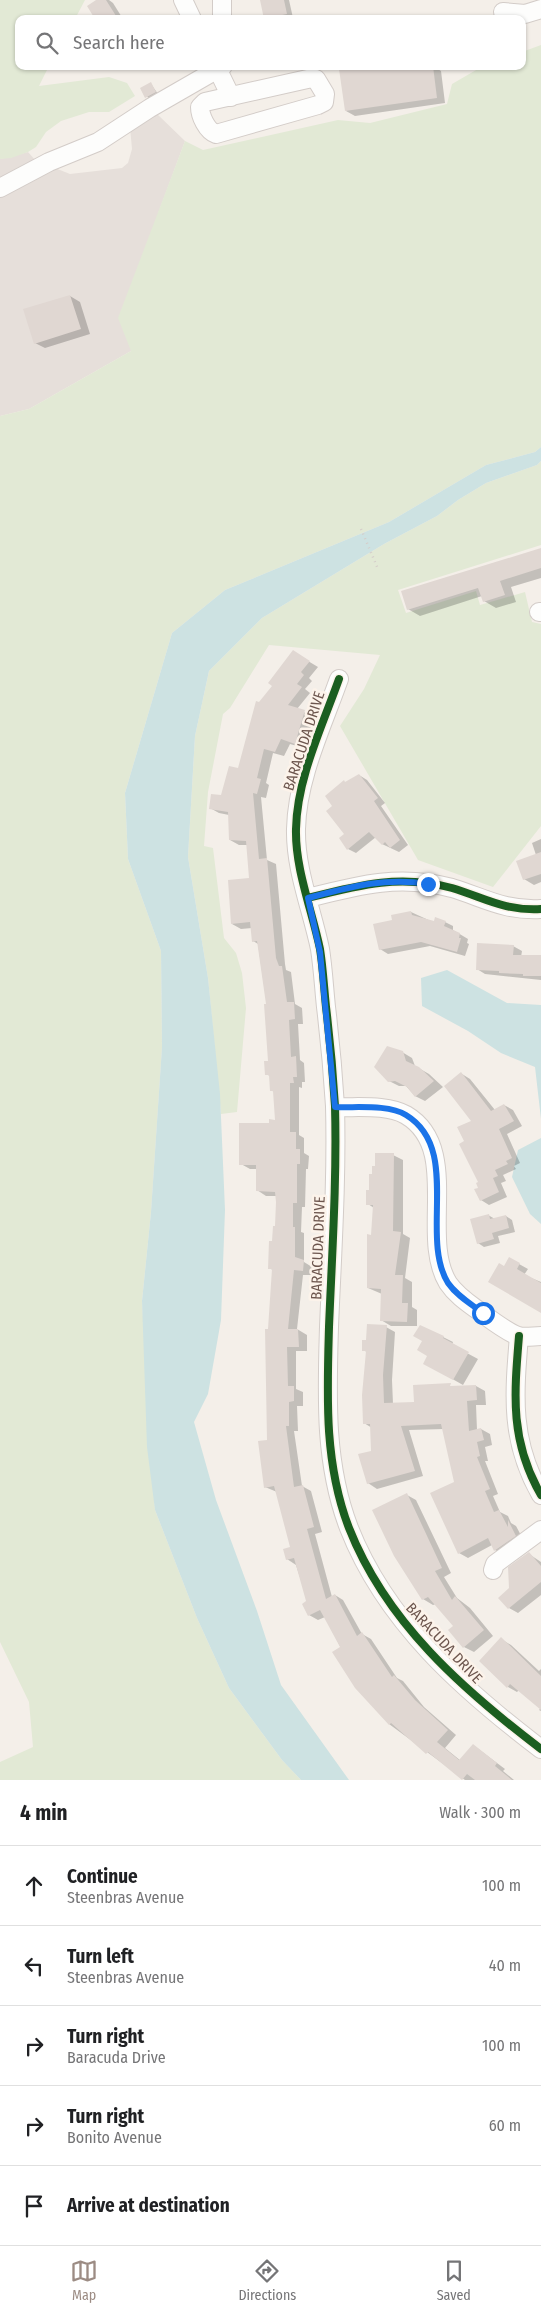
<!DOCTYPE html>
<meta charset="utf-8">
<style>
body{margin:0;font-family:"Fira Sans Condensed",sans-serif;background:#f2f2f2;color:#202124}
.stop{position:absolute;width:15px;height:15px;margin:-11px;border:4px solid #1a73e8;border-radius:50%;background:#fff}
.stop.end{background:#1a73e8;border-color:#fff;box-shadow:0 1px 5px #0008}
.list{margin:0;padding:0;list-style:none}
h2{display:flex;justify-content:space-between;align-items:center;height:65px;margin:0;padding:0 20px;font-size:21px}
h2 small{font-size:16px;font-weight:400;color:#757577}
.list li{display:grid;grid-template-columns:32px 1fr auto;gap:15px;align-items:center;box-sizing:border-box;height:80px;padding:0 20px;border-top:1px solid #e0e0e0}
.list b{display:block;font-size:19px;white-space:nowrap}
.list p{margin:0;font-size:16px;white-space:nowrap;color:#757577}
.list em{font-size:16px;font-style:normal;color:#757577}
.icon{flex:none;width:28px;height:28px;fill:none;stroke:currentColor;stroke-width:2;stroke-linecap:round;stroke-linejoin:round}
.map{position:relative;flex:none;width:541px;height:1780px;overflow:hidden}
.search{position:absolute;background:#fff;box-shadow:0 1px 4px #0004;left:15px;right:15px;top:15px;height:55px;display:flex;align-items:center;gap:12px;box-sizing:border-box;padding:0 18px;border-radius:10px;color:#757577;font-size:19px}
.sheet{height:465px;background:#fff}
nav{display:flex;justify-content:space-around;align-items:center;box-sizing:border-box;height:70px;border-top:1px solid #e0e0e0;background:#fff;font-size:14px;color:#757577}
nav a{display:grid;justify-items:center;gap:2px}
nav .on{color:#9c8c84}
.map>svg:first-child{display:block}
.industrial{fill:#e6dfda}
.green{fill:#e2e9d5}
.water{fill:#cde2e2}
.shadow{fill:#0003}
.building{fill:#e0d7d2}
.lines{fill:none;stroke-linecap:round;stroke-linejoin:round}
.minor-casing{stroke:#d3ccc8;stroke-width:20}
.path{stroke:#d5ceca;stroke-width:2.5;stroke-dasharray:1 4;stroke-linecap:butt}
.minor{stroke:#fdfdfc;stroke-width:18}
.cycleway-casing{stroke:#fcf3ea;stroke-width:11}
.cycleway{stroke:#1b5e20;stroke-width:8}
.route{stroke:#1a73e8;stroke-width:6}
.labels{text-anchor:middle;stroke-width:5;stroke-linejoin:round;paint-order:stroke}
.street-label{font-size:15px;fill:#6d564e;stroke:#fcf3ea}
</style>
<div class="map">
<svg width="541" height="1780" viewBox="0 0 541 1780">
<rect width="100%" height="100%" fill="#f4efe9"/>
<!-- industrial -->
<path class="industrial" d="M157,114L185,141L159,211L131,351L29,409L0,416V159L28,152L35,160L70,174L122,168L128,163L132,149L130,127Z"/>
<!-- green -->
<path class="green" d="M0,0H85L75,19H19V66H49L39,86L109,77L127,83L135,96L109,112H89L61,121L46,132L36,147L28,152L11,158L0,159Z
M541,45V447L535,452L486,465L389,522L225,590L172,633L125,793L128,859L161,951L162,1047L151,1212L142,1301L155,1510L197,1618L229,1688L282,1760L301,1780H0V1762L33,1747L29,1702L0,1642V416L29,409L131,351L118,318L185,141L203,150L338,120L370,123L447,104L452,84L483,66H522V52Z
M541,461V545L398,590L406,613L476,591L480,605L525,592L532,622L541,624V826L493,887L418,860L340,726L364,689L380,655L269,645L230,708L223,714L208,792L204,846L213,848L224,938L236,953L242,973L246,1008L237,1112L221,1114L208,978L188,857L195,736L209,671L262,618L384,544L437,516L458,500L486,483L537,465Z"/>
<!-- water -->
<path class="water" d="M541,447V461L537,465L486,483L458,500L437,516L384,544L262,618L209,671L195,736L188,857L208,978L220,1094L225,1210L221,1320L208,1394L194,1422L216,1500L257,1611L281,1685L349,1780H301L282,1760L229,1688L197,1618L155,1510L147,1447L142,1301L151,1212L162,1047L161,951L128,859L125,793L172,633L225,590L389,522L486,465L535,452Z
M447,970L507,1003L541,1005V1119L535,1067L501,1053L468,1031L422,1006L421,978Z
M541,1138V1224L530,1214L512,1177L518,1150Z"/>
<!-- shadow -->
<path class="shadow" d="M99,0H109L113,3L123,19H97Z
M261,0H289L293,18L265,19Z
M369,66H390L395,70L433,66L441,71L445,103L355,116L346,111Z
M151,84L158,94L149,99L142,89Z
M70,296L80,302L90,334L45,348L35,343Z
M541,549V578L511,587L516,602L496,608L484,601L482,596L420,616L408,609Z
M293,652L318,667L309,678L312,681L305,689L310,693L297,709L314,717L304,748L290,744L284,756L273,753L266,783L269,785L266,798L261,797L267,860L276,864L285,964L286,970L291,972L295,1004L302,1008L303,1024H298L300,1060L304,1063L305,1082H302V1088L299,1087V1135L304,1138V1153L309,1156L308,1169H306L305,1207H302L301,1232L304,1233V1262L312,1267V1275H303L297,1329L307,1335V1351H296V1389L303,1392V1406H297L298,1431H294L302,1486L311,1491L322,1532L315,1534L332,1597L335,1595L343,1600L362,1634L371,1639L397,1678L403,1681L424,1707L456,1735L445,1748L461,1761L473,1745L505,1769L503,1771L514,1780H465L389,1724L341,1648L325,1617L318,1620L309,1615L308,1602L296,1565L287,1559L292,1547L277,1492L265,1487L269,1441V1330L273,1270L269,1268L277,1227L276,1196H266L257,1190V1169H250L241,1164L270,1124L276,1121L274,1092L271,1090L270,1076L266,1074L269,1062L267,1005L258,944L253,941L252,928L241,929L232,924L251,879L248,845H239L230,840L229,815L219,813L210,808L222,797L239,770L259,704L274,685Z
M359,775L367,780L385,803L381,806L408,845L399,852L382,844L376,837L356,853L348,849L345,834L334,806L346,783Z
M541,839V882L534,885L524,879L536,855L532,843Z
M411,912L435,923L445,922L453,926V930L468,939L467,943L469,944L465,956L430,946L388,954L380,949L394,921Z
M513,946L522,951L521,957H541V980L485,974L477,969Z
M402,1052L412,1058L415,1066L429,1074L443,1087L425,1101L415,1096L406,1086H399L389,1081Z
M462,1074L470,1079L495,1110L504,1105L513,1110L522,1126L507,1134L520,1163L514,1166L516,1169L503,1175L506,1181L501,1183L507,1197L489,1205L481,1200L480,1183L466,1142L473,1121Z
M393,1155L403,1160V1234L410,1238L405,1278L412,1282V1307L417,1310V1326H391L381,1320L382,1294L368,1288L374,1208L368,1204L374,1176Z
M488,1215L495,1219L506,1216L512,1220L515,1232L498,1236L500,1243L484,1247L478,1243Z
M510,1259L528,1269L524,1275L541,1282V1311Z
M386,1327L395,1332L392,1380L393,1404L415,1403L414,1386H476L485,1391L486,1405H476L477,1430L481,1429L490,1434L492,1445L485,1447L488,1461H485L498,1494L493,1496L500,1512L508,1516L511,1523L516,1526L524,1541L504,1555L495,1550L492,1545L468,1558L459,1553L455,1482L444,1429L409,1430L423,1476L377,1489L368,1483L372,1451V1428L364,1423L367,1352L363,1350L367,1341Z
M443,1337L453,1342L452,1345L478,1359L463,1385L424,1363Z
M407,1495L416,1500L451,1573L444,1577L457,1598L470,1608L493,1636L474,1652L464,1647L455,1626L436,1604L433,1605L423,1599L396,1555Z
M529,1554L541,1562V1595L518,1613L509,1608L500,1598L510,1589Z
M501,1639L511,1645L539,1671L541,1669V1711L539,1710L541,1708L519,1690L517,1692L508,1687Z"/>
<!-- building -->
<path class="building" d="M96,0H106L118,19H95L87,6Z
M260,0H284L287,14L264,19Z
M360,66H387V70L433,66L437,98L345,111L339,69Z
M151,82L156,92L145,98L140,88Z
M70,295L81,329L34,344L23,309Z
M541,548V568L500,581L505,595L483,602L478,588L407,610L401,591Z
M293,650L310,661L301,672L304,675L297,684L302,687L288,705L305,710L295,744L281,739L275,752L264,749L257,778L261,779L257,794L253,793L259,859L267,858L276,958L279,966H282L287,1002H294L295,1019L289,1020L291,1057L296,1056L297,1077H293L294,1083H290V1132H296V1149H300V1164H297V1203H293V1227H295V1257L304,1260L303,1271L294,1270L288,1329H298L299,1347H287L288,1386H294V1401L289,1402V1426H286L294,1487L303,1485L314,1527L307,1529L326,1599L335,1594L357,1636L362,1632L392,1677L394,1675L415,1700L448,1730L437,1742L459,1760L473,1744L497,1763L495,1766L512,1780H475L467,1774L462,1780L428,1752L426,1754L391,1723L389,1725L355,1688L332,1652L340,1647L320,1610L308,1616L302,1604L306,1601L294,1558L286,1560L283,1549L290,1547L274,1486L264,1488L258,1441L267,1440L265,1329H268L272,1269H268L269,1241H272L273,1226H275L276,1202L275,1192L256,1191V1165H239V1123H269V1119L275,1120L273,1091H270L269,1075H265L264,1061H268L264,1004H266L257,941L252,942L250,922L231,924L228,880L249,878L246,841L229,840L228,812L209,809L211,794L221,795L229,766L238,768L256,701L259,702L272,686L268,683Z
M359,774L378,798L374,801L400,840L390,848L385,842L382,845L369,832L347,850L339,838L344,834L326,811L332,806L325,796L344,780L345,782Z
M541,852V874L523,880L516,861Z
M411,911L412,915L434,921L435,917L446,921L444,926L460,933L459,938H461L457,952L421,942L379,950L373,924L392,920L391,915Z
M477,943L514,945L513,955H541V976H523V974L499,973V971L476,970Z
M387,1046L403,1051L406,1061L419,1067L434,1081L415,1097L407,1087L395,1081L388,1082L374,1067Z
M461,1072L491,1111L504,1104L514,1121L499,1129L512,1158L506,1161L508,1164L495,1170L498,1176L493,1178L499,1192L480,1201L474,1189L478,1188L476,1183L478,1182L459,1144L464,1141L457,1127L471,1121L444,1086Z
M375,1153H394L393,1231L401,1232L395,1275H403L402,1303H408L407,1322L380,1321L381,1289L367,1288V1234L371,1235L373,1205H366V1190H369V1174H372V1166H375Z
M489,1214L490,1219L506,1215L509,1228L492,1233L494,1239L477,1244L470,1219Z
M509,1257L520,1263L517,1269L541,1283V1313L488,1282L499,1263L504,1266Z
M367,1324L387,1325L383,1375L384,1403L414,1402L413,1385L451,1383L450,1386L476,1385L477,1400L467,1401L469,1431L481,1428L484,1440L477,1442L480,1456L477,1457L490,1489L485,1491L494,1512L499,1510L508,1527V1520L516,1536L494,1551L488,1538L458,1554L430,1493L454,1482L441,1424L401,1426L415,1471L367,1484L358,1454L371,1451L370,1424H363L362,1395L366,1351H362V1340H366Z
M420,1325L444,1336L443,1338L469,1352L453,1380L423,1364L427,1356L417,1350L422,1341L413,1336Z
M407,1493L442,1568L435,1571L452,1600L455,1596L484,1630L463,1648L448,1630L453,1626L428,1597L422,1600L394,1556L372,1510Z
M529,1552L541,1566V1582L508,1609L498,1598L509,1588L508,1567Z
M501,1637L541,1676V1710L510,1684L507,1688L479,1661Z"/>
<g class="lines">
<defs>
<path id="minor" d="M183,0L192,19
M222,0V19
M503,12L525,14L541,9
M216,66L231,97
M312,78L316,79L325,94L324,102L318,105L216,134C207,131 200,116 200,107L205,102Z
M0,188L49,162L98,142L150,108L223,66
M539,612H541
M339,679C322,727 297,778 296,829C295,869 312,910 320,949C323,968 324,988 326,1007C330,1040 333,1073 335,1106C337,1179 332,1254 329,1327C327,1396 324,1463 349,1528C386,1622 462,1689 541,1749
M308,898C359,885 400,874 452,888C485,898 504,911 541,909
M335,1107C356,1108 387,1104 406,1115C462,1148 419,1236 448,1283C456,1295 468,1303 479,1311C490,1319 505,1331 518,1336C524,1338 534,1336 541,1336
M519,1336C514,1396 510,1441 541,1495
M493,1570L495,1564L541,1530"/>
</defs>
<!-- minor casing -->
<use href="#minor" class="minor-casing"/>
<!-- path -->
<path class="path" d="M361,529L378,569"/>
<!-- minor -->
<use href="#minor" class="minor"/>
<defs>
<path id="cycleway" d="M339,679C322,727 297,778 296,829C295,869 312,910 320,949C323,968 324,988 326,1007C330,1040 333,1073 335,1106C337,1179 332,1254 329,1327C327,1396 324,1463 349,1528C386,1622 462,1689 541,1749
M308,898C359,885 400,874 452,888C485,898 504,911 541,909
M519,1336C514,1396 510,1441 541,1495"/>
</defs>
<!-- cycleway casing -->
<use href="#cycleway" class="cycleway-casing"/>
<!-- cycleway -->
<use href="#cycleway" class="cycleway"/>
</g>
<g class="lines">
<!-- route -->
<path class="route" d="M428,884C384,877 350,887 308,898L320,952L335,1107C356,1108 388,1104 406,1115C462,1149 419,1236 448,1283C457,1296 471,1304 483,1313"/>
</g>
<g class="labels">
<!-- street labels -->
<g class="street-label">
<text transform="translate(304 741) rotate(-72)" y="5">BARACUDA DRIVE</text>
<text transform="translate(318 1248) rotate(-88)" y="5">BARACUDA DRIVE</text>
<text transform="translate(444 1643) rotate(47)" y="5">BARACUDA DRIVE</text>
</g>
</g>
</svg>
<div class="stop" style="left:483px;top:1313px"></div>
<div class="stop end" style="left:428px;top:884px"></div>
<div class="search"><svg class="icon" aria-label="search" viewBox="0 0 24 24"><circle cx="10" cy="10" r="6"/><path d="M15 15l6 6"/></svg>Search here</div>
</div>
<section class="sheet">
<h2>4 min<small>Walk · 300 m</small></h2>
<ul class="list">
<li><svg class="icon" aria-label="ahead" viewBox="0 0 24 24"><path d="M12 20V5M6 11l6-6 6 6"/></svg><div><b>Continue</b><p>Steenbras Avenue</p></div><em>100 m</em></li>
<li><svg class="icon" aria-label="left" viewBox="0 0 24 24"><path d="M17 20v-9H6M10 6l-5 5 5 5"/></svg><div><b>Turn left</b><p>Steenbras Avenue</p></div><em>40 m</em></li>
<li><svg class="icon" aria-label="right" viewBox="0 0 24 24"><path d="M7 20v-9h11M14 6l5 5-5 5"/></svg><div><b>Turn right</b><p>Baracuda Drive</p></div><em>100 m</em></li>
<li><svg class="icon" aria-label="right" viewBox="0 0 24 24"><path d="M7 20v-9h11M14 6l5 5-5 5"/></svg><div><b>Turn right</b><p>Bonito Avenue</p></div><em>60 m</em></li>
<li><svg class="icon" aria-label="arrive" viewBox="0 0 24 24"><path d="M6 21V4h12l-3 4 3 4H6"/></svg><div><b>Arrive at destination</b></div></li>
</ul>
</section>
<nav>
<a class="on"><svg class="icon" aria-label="map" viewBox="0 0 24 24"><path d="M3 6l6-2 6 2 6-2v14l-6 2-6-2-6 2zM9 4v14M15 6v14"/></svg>Map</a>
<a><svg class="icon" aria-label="directions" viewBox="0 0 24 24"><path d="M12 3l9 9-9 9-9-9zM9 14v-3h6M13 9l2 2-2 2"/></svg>Directions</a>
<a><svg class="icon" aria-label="saved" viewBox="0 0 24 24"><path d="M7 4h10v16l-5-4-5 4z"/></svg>Saved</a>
</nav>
